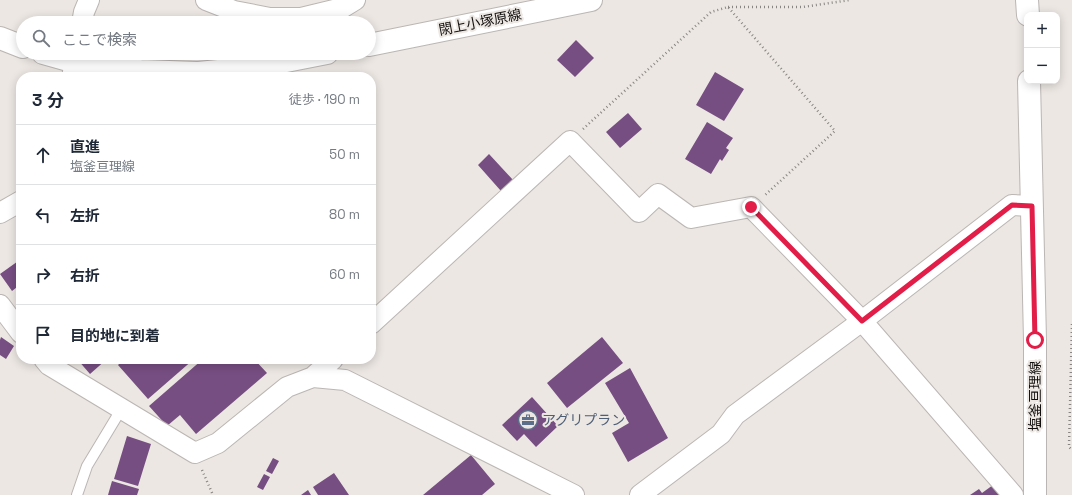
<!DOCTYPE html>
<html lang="ja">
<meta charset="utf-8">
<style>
body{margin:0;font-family:"Space Grotesk","Noto Sans JP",sans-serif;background:#f6f6f7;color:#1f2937}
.controls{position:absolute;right:12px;top:12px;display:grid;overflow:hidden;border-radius:8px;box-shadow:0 2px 10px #0003}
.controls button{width:36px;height:36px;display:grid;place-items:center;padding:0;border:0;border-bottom:1px solid #e0e1e3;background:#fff;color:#1f2937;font:20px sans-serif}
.stop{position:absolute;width:12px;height:12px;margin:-9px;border:3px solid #e11d48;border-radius:50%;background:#fff}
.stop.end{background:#e11d48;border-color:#fff;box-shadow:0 1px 4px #0008}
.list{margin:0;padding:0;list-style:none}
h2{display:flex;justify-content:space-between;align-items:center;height:52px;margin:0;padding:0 16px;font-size:17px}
h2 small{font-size:13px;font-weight:400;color:#747a83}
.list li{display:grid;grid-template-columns:26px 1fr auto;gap:12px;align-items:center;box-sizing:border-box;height:60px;padding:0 16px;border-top:1px solid #e0e1e3}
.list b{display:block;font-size:15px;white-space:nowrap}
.list p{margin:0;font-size:13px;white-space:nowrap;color:#747a83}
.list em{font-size:13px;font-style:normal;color:#747a83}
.icon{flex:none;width:22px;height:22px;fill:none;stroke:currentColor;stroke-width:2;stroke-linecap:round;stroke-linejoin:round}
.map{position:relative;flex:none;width:1072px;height:495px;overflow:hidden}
.search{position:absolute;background:#fff;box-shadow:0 2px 10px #0003;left:16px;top:16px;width:360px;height:44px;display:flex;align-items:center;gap:10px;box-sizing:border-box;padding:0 14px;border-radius:22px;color:#747a83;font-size:15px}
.panel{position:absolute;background:#fff;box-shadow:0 2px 10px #0003;left:16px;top:72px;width:360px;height:292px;border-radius:16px}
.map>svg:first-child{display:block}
.building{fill:#774e82}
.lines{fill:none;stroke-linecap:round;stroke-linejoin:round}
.lane-casing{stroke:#bbb6b3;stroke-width:12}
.street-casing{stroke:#bbb6b3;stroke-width:22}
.secondary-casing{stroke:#bbb6b3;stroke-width:24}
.primary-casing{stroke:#bbb6b3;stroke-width:24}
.path{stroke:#888582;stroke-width:2.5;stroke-dasharray:1 3;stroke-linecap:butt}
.lane{stroke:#fff;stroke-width:10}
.street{stroke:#fff;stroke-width:20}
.secondary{stroke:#fff;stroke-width:22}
.primary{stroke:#fff;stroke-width:22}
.route{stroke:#e11d48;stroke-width:5}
.labels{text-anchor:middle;stroke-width:4;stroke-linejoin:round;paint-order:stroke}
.street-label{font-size:14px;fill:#12100f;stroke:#ece7e3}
.service-label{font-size:14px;fill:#4e5e75;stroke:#ece7e3;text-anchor:start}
</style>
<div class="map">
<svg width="1072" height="495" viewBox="0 0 1072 495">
<rect width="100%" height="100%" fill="#ece7e3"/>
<!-- building -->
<path class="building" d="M576,40L594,58L575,77L557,60Z
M715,72L744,89L724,121L696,105Z
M628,113L642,129L620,148L606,132Z
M707,122L733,138L726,148L729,150L722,161L720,159L711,174L685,159Z
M489,154L513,180L501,191L478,165Z
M21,259V284L12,291L0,274Z
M1,337L14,346L6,359L0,355V340Z
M602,337L623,363L567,408L547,383Z
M77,359H107L90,374Z
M124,359H194L148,399L118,365Z
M203,359H254L267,373L196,434L180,415L167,426L149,406Z
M630,368L668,438L628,462L612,433L629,423L605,383Z
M532,397L558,426L536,447L524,434L517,441L502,425Z
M127,436L151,444L138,486L114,479Z
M471,455L495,484L482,495H423Z
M273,458L279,461L272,474L266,471Z
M334,473L349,495H318L313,487Z
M264,474L270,477L263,490L257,487Z
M112,481L139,489L137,495H108Z
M993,485L1000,495H970L979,489L982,493Z
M308,490L311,495H301Z"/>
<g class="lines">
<defs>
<path id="lane" d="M77,495L87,466L122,408"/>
<path id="street" d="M206,0L234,11L270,18H301L342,8L355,0
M82,23L84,12L89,0
M72,77L77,53
M0,213L21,201
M0,305L21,333
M371,324L570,141L639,212L658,194L691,218L751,207L862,321L1013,495
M44,359L49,365L195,453L218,443L287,387L313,377L345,380L574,495
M313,377L333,359
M640,495L721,434L735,415L862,321L1012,205L1032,206"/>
<path id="secondary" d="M0,38L23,47
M369,45L591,0
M43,53L75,62L140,71L198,73L250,68L327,53"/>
<path id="primary" d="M1027,0L1028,15
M1029,81L1035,340V495"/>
</defs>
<!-- lane casing -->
<use href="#lane" class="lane-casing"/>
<!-- street casing -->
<use href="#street" class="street-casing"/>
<!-- secondary casing -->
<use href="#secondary" class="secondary-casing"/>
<!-- primary casing -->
<use href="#primary" class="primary-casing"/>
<!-- path -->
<path class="path" d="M728,7H803L850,0
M583,129L711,12L728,7L835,131L765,195
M1072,324L1069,447L1072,450
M202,470L213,495"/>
<!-- lane -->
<use href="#lane" class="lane"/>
<!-- street -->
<use href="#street" class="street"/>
<!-- secondary -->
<use href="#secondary" class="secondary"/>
<!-- primary -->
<use href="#primary" class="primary"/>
</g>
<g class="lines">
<!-- route -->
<path class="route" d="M751,207L862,321L1012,205L1032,206L1035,340"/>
</g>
<!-- icons -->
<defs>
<symbol id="office-ring" viewBox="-11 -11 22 22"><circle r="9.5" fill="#ece7e3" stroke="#5c6f8a" stroke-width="1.5"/><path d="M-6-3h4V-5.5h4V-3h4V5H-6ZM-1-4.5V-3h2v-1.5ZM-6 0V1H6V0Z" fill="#5c6f8a"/></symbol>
</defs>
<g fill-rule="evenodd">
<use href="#office-ring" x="517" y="409" width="22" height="22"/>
</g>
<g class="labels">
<!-- street labels -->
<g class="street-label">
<text transform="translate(480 22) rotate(-11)" y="5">閖上小塚原線</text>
<text transform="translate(1035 396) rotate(-90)" y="5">塩釜亘理線</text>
</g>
<!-- service labels -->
<g class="service-label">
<text x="542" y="425">アグリプラン</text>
</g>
</g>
</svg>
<div class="controls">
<button>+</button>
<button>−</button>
</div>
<div class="stop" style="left:1035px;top:340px"></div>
<div class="stop end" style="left:751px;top:207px"></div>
<div class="search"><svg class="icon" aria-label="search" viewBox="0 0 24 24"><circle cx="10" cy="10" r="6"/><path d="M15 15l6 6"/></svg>ここで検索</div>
<section class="panel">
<h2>3 分<small>徒歩 · 190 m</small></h2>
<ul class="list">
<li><svg class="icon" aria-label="ahead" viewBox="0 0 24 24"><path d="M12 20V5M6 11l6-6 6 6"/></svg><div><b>直進</b><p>塩釜亘理線</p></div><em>50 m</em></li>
<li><svg class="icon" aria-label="left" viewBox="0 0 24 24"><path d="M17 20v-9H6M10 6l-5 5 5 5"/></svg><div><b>左折</b></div><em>80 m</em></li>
<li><svg class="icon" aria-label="right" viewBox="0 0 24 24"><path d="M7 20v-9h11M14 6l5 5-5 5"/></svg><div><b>右折</b></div><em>60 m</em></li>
<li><svg class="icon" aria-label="arrive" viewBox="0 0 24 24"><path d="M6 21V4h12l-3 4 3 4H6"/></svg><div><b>目的地に到着</b></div></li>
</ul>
</section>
</div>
